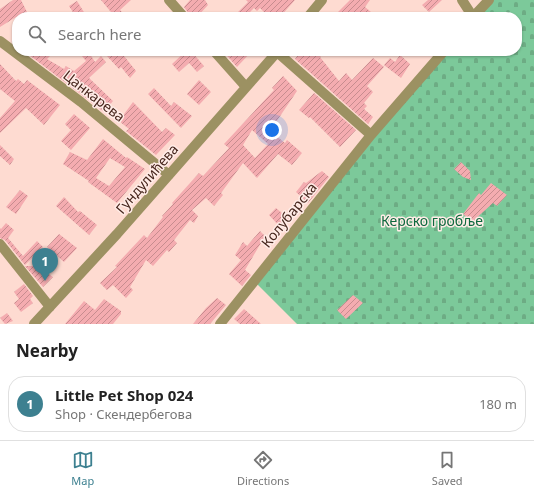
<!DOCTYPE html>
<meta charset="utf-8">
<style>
body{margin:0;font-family:"Noto Sans",sans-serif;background:#f2f2f2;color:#222}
.you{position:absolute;left:272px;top:130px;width:14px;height:14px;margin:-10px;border:3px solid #fff;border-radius:50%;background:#1a73e8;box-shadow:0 0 0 6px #1a73e833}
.badge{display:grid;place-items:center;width:26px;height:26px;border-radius:50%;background:#3d8090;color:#fff;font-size:13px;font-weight:700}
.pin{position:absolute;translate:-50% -33px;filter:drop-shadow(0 1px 2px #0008)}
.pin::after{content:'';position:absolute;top:21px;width:14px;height:12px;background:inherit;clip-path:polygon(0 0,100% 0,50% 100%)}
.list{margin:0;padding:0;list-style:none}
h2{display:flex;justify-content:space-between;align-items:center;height:52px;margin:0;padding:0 16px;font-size:17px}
h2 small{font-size:13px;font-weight:400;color:#767676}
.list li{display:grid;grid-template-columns:26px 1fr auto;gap:12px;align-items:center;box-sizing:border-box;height:56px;margin:0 8px 8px;padding:0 8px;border:1px solid #e0e0e0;border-radius:16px}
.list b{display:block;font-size:15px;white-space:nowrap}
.list p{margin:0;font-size:13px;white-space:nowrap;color:#767676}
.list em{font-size:13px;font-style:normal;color:#767676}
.icon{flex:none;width:22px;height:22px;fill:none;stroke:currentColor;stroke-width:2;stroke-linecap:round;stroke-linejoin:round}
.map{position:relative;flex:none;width:534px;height:324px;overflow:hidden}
.search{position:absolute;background:#fff;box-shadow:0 1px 3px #0004;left:12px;right:12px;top:12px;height:44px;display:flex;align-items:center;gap:10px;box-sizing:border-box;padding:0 14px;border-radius:16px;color:#767676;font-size:15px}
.sheet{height:116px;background:#fff}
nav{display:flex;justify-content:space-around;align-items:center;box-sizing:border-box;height:56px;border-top:1px solid #e0e0e0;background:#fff;font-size:11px;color:#767676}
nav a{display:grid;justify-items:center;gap:2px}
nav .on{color:#3d8090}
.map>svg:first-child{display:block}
.cemetery{fill:url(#cemetery-stones)}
.building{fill:url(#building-hatch);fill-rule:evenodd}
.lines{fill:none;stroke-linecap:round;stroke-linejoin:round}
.minor{stroke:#9c9162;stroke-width:10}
.labels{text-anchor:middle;stroke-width:3;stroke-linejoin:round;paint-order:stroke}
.street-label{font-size:14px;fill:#47261d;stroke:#ffece7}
.park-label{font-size:14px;fill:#0e693e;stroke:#ffece7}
</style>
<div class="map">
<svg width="534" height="324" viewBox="0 0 534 324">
<defs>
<pattern id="cemetery-stones" width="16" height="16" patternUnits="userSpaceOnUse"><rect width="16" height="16" fill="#7cc99a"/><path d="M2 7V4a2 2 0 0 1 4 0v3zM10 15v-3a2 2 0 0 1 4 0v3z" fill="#6dac84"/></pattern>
<pattern id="building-hatch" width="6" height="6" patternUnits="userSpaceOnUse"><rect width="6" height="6" fill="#f4acb0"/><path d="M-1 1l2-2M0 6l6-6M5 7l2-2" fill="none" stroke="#c78c8f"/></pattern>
</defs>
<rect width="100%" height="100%" fill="#fedbd1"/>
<!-- cemetery -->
<path class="cemetery" d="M488,0H534V324H297L256,283L442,51H517V17H473Z"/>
<!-- building -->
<path class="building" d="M13,0H21L28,14L23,17H16L0,27V9Z
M101,0H131L120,10L127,17H115Z
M190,0H205L208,5L197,17H191L184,7Z
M246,0H295L280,17H269L260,8L257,11L254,8L245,17H233L248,2Z
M350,0H370L365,7L377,17H333Z
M428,0H442L429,12L422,5Z
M77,1L87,17H76L69,6Z
M24,51H45L50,56L47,59L64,69L66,66L74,71L86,61L78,51H88L95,62L101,56L106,62L89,78L113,101L104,112Z
M113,51H120L136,71L130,78L121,67L119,69L107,56Z
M186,51H191L204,66L197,72L189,63L179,72L172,64Z
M223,51H252L237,67Z
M301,51H326L320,57L339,81L346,73L352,80L373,58L384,67L367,86L373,92L364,103L367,106L364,109L373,117L368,124L295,59Z
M400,55L410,64L401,78L384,65L390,58L395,62Z
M0,64L16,81L18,79L24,84L27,80L60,105L44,125L26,108L0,133V118L15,101L0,89Z
M283,76L297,91L270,131L285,143L287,140L302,153L292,165L278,154L257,178L243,163L221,193L223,195L214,206L206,198L192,210L198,216L194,223L190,220L174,240L177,243L169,252L167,250L153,266L146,260L130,287L133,290L126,298L113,285L107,290L100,283L117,267L115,266L144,235L147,238L163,217L162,216L173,204L172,203L199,173L203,176L229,148L224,144L274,90L272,88ZM252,130L268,144L255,158L243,145Z
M199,80L211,92L199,105L187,94Z
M154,88L171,106L174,102L192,116L181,128L148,94Z
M314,93L356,130L340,147L310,117L309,118L299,110Z
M133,102L162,132L166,128L175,135L156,155L126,131L129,129L119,121Z
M74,114L90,128L71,150L61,141L71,130L65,124Z
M103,139L126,158L127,157L145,169L117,203L88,182L89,181L63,164L70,152L87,160ZM110,158L125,167L109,186L96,178Z
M0,145L14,159L10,165L0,156Z
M461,162L470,171L471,180L463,177L454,169Z
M322,171L329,177L308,203L296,192L304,182L306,183Z
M491,183L507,195L497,206L493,203L472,222L463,214L479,193L481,195Z
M20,190L28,196L16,214L6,207Z
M64,197L78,212L80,211L97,225L89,235L56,206Z
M276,208L289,219L281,228L269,215Z
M6,223L14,230L8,238L23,256L37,241L43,247L25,265L5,240L0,238V228L1,229Z
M260,231L265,236L245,270L251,275L242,286L229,274L241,260L235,255L243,242L247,246Z
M59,234L77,248L64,262L47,247Z
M25,266H37L53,277L43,287Z
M24,284L33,296L30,299L33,303L21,312L14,303L19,299L14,292Z
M353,295L363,303L346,319L337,310Z
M217,298L226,305L210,324H193L206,308Z
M104,299L121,311V314L113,324H65L84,301L95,310Z
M244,309L261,324H240L234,319Z
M7,313L13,321L5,324L0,318Z"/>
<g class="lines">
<!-- minor -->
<path class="minor" d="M169,0L184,17
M462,0L473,17
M308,17L322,0
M473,17L489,0
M0,41L81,102L169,175
M214,51L246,87
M277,52L371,135
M0,244L50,307
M34,324L117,234L278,51
M220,324L371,135L444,51"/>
</g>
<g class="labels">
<!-- street labels -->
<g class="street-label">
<text transform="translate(94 96) rotate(38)" y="5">Цанкарева</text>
<text transform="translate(147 179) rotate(-49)" y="5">Гундулићева</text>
<text transform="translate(289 215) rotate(-51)" y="5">Колубарска</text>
</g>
<!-- park labels -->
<g class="park-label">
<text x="432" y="226">Керско гробље</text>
</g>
</g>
</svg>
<div class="you"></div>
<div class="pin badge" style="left:45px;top:281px">1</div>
<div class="search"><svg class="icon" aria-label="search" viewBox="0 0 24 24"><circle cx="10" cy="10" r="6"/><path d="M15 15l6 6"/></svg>Search here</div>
</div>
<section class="sheet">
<h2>Nearby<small></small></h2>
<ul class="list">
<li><span class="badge">1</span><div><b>Little Pet Shop 024</b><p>Shop · Скендербегова</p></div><em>180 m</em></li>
</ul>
</section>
<nav>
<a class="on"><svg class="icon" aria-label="map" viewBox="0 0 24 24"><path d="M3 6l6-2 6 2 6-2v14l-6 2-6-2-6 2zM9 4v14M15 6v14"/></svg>Map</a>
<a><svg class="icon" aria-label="directions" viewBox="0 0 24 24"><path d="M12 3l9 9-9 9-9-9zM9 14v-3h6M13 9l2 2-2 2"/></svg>Directions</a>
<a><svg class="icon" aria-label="saved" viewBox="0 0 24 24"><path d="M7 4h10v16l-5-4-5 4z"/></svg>Saved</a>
</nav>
